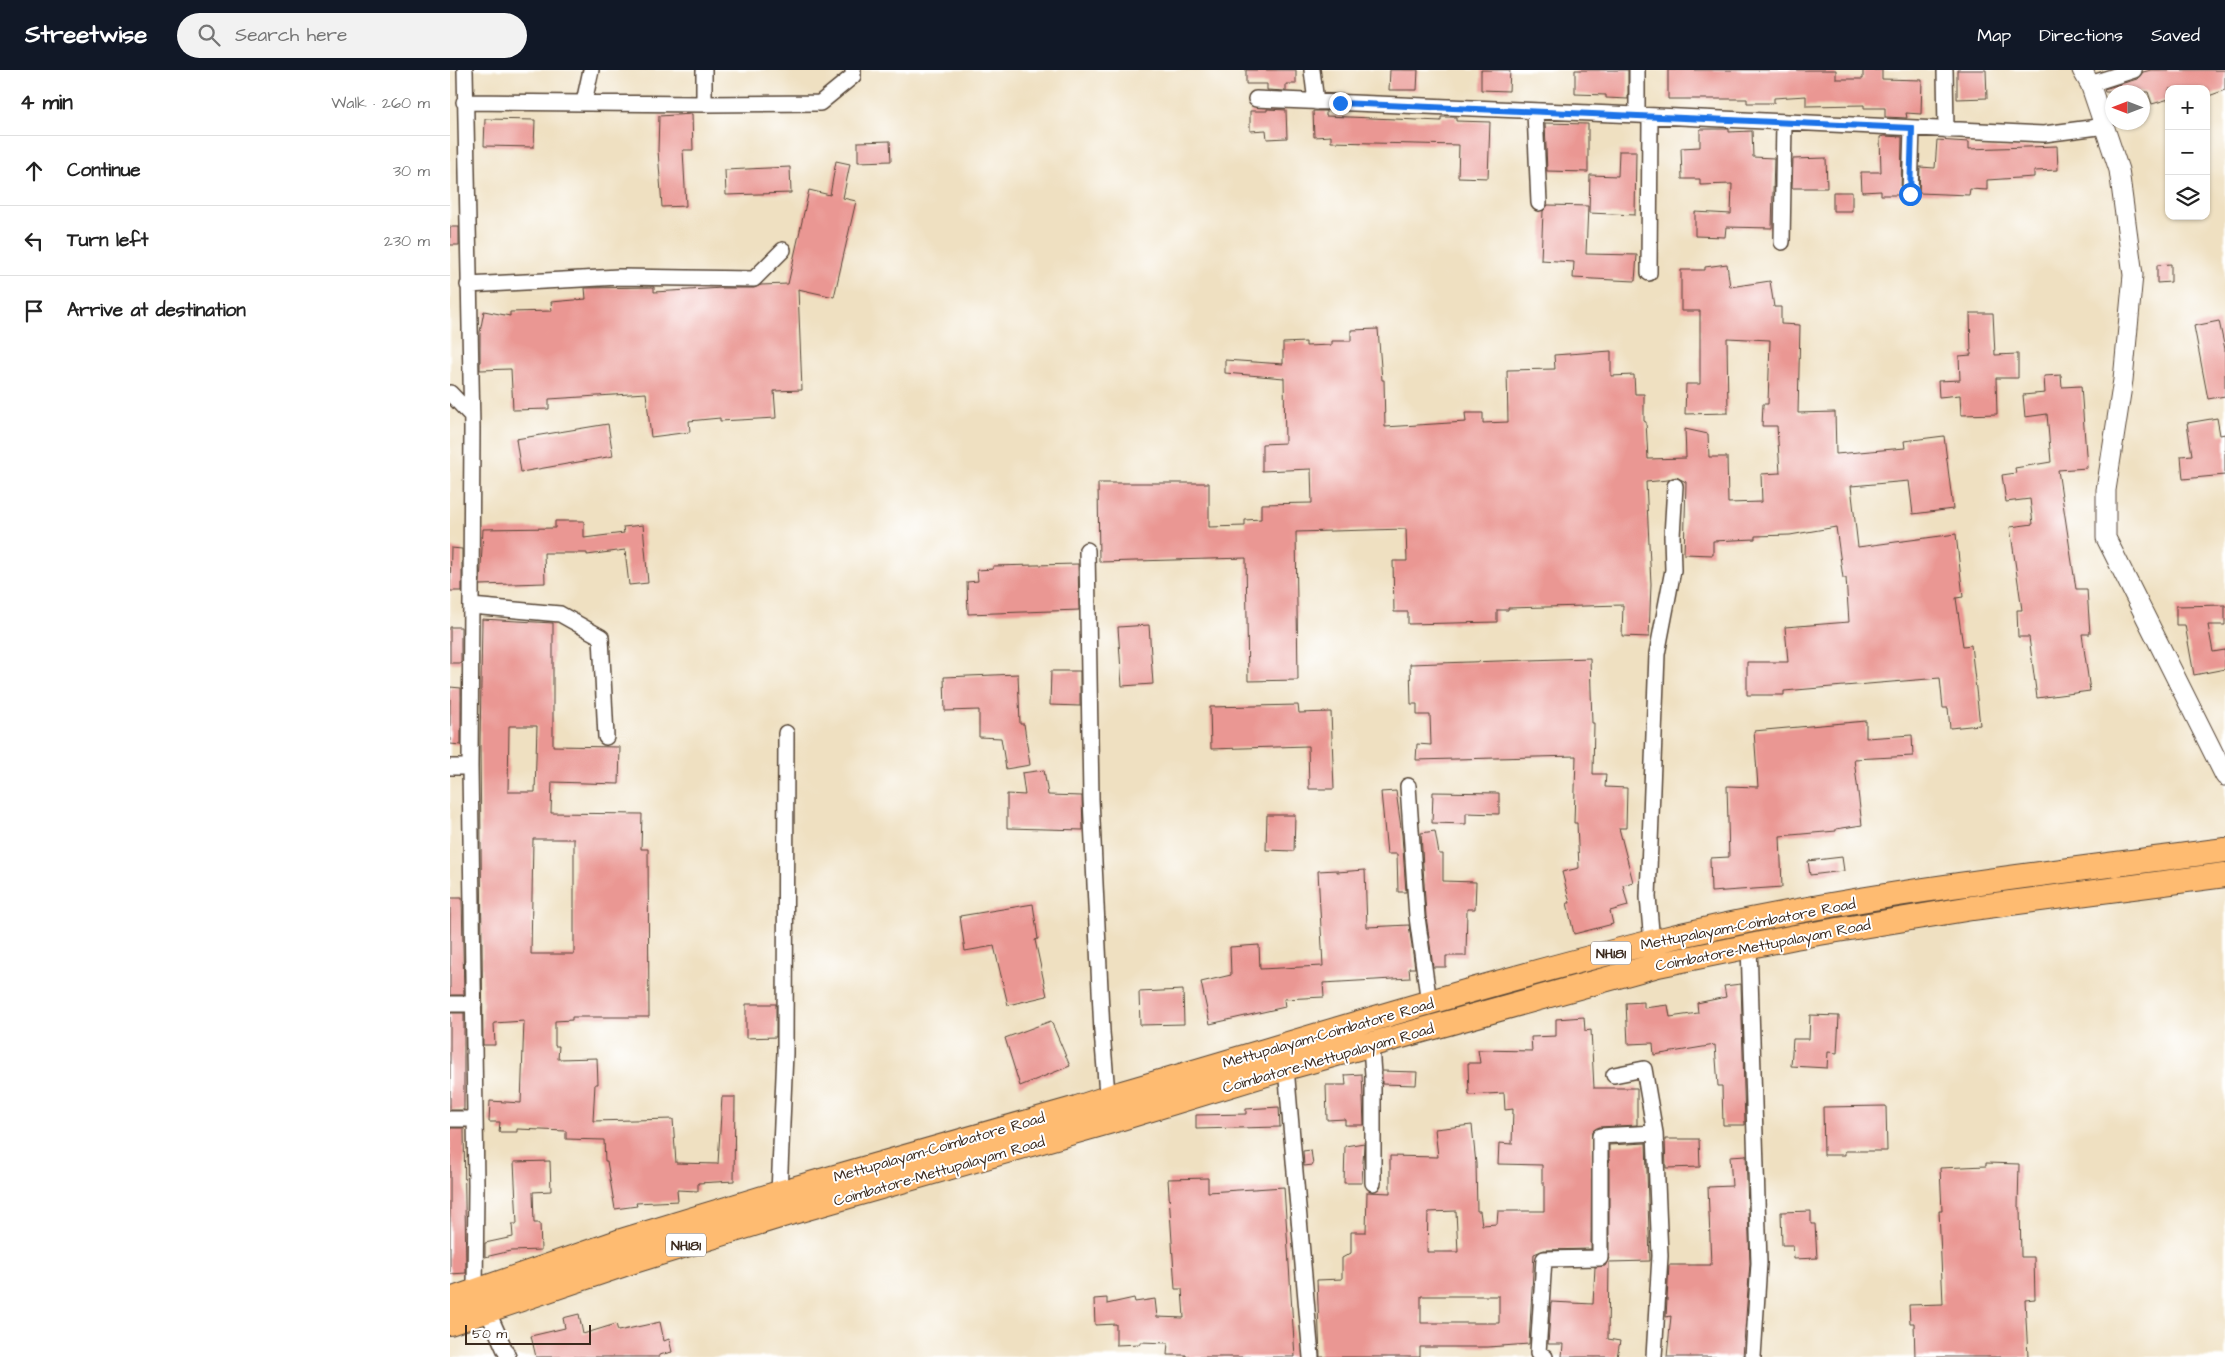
<!DOCTYPE html>
<meta charset="utf-8">
<style>
body{margin:0;font-family:"Architects Daughter",sans-serif;background:#f2f2f2;color:#222}
.controls{position:absolute;right:15px;top:15px;display:grid;overflow:hidden;border-radius:10px;box-shadow:0 1px 4px #0004}
.controls button{width:45px;height:45px;display:grid;place-items:center;padding:0;border:0;border-bottom:1px solid #e0e0e0;background:#fff;color:#222;font:25px sans-serif}
.compass{position:absolute;left:1655px;top:15px;width:45px;height:45px;border-radius:50%;background:#fff;box-shadow:0 1px 4px #0004;rotate:270deg}
.scale{position:absolute;left:15px;bottom:12px;width:126px;box-sizing:border-box;padding-left:5px;border:2px solid #3b2a1e;border-top:0;font-size:14px;line-height:18px;white-space:nowrap;color:#3b2a1e;-webkit-text-stroke:4px #fff;paint-order:stroke}
.stop{position:absolute;width:15px;height:15px;margin:-11px;border:4px solid #1a73e8;border-radius:50%;background:#fff}
.stop.end{background:#1a73e8;border-color:#fff;box-shadow:0 1px 5px #0008}
.list{margin:0;padding:0;list-style:none}
h2{display:flex;justify-content:space-between;align-items:center;height:65px;margin:0;padding:0 20px;font-size:21px}
h2 small{font-size:16px;font-weight:400;color:#767676}
.list li{display:grid;grid-template-columns:32px 1fr auto;gap:15px;align-items:center;box-sizing:border-box;height:70px;padding:0 20px;border-top:1px solid #e0e0e0}
.list b{display:block;font-size:19px;white-space:nowrap}
.list em{font-size:16px;font-style:normal;color:#767676}
.icon{flex:none;width:28px;height:28px;fill:none;stroke:currentColor;stroke-width:2;stroke-linecap:round;stroke-linejoin:round}
.map{position:relative;flex:none;width:1775px;height:1287px;overflow:hidden}
header{display:flex;align-items:center;gap:30px;box-sizing:border-box;height:70px;padding:0 25px;background:#111827;color:#fff}
header strong{font-size:24px}
nav{display:flex;gap:28px;margin-inline-start:auto;font-size:18px}
.search{width:350px;height:45px;background:#f2f2f2;display:flex;align-items:center;gap:12px;box-sizing:border-box;padding:0 18px;border-radius:28px;color:#767676;font-size:19px}
main{display:flex}
aside{flex:1;background:#fff}
.map>svg:first-child{display:block}
.building{fill:#ea9793;fill-rule:evenodd}
.lines{fill:none;stroke-linecap:round;stroke-linejoin:round}
.minor-casing{stroke:#564536;stroke-width:18}
.tertiary-casing{stroke:#564536;stroke-width:21}
.trunk-casing{stroke:#564536;stroke-width:26}
.minor{stroke:#fff;stroke-width:15}
.tertiary{stroke:#fff;stroke-width:19}
.trunk{stroke:#febb71;stroke-width:24}
.route{stroke:#1a73e8;stroke-width:6}
.labels{text-anchor:middle;stroke-width:4;stroke-linejoin:round;paint-order:stroke}
.shield{fill:#fff;stroke:#766a62;stroke-width:1}
.shield-label{font-size:14px;font-weight:bold;fill:#3b2a1e}
.street-label{font-size:15px;fill:#3b2a1e;stroke:#fff}
</style>
<header>
<strong>Streetwise</strong>
<div class="search"><svg class="icon" aria-label="search" viewBox="0 0 24 24"><circle cx="10" cy="10" r="6"/><path d="M15 15l6 6"/></svg>Search here</div>
<nav><a>Map</a><a>Directions</a><a>Saved</a></nav>
</header>
<main>
<aside>
<h2>4 min<small>Walk · 260 m</small></h2>
<ul class="list">
<li><svg class="icon" aria-label="ahead" viewBox="0 0 24 24"><path d="M12 20V5M6 11l6-6 6 6"/></svg><div><b>Continue</b></div><em>30 m</em></li>
<li><svg class="icon" aria-label="left" viewBox="0 0 24 24"><path d="M17 20v-9H6M10 6l-5 5 5 5"/></svg><div><b>Turn left</b></div><em>230 m</em></li>
<li><svg class="icon" aria-label="arrive" viewBox="0 0 24 24"><path d="M6 21V4h12l-3 4 3 4H6"/></svg><div><b>Arrive at destination</b></div></li>
</ul>
</aside>
<div class="map">
<svg width="1775" height="1287" viewBox="0 0 1775 1287">
<rect width="100%" height="100%" fill="#fff"/>
<filter id="ink" filterUnits="userSpaceOnUse"><feTurbulence type="fractalNoise" baseFrequency=".02" numOctaves="2"/><feDisplacementMap in="SourceGraphic" scale="10" xChannelSelector="R" yChannelSelector="G"/><feConvolveMatrix kernelMatrix="1 2 1 2 8 2 1 2 1" color-interpolation-filters="sRGB"/></filter>
<filter id="wash" filterUnits="userSpaceOnUse"><feTurbulence type="fractalNoise" baseFrequency=".0096" numOctaves="4" result="noise"/><feDisplacementMap in="SourceGraphic" scale="20" xChannelSelector="R" yChannelSelector="G"/><feGaussianBlur stdDeviation="1.12" result="paint"/><feColorMatrix in="noise" values="0 0 0 0 0 0 0 0 0 0 0 0 0 0 0 0 0 1.4 0 .05"/><feComposite in="paint" operator="in"/></filter>
<g filter="url(#wash)">
<rect width="100%" height="100%" fill="#efe0c1"/>
<g id="blocks">
<!-- building -->
<path class="building" d="M796,0H846V14H836V21L817,20V14H796Z
M940,0H968L967,20H939Z
M1031,0H1060L1059,21L1031,20Z
M1125,0H1178V29L1156,28V25L1125,24Z
M1218,0H1386V9H1413V0H1432V9L1472,10L1471,44L1456,43L1457,48L1435,47V38H1414V35L1356,36V26L1324,28V33H1297V29H1218Z
M1507,0H1536L1537,28L1507,29Z
M1701,0H1775V20L1756,27V19H1719V29L1702,34L1698,22H1655L1654,19L1687,9L1693,2Z
M817,39L836,40L837,68L817,69L816,60L800,61V41H817Z
M863,41H876V46L991,51V47H1006V51L1040,52L1038,108L1008,107L1009,75L881,72V66L864,67Z
M242,44L243,80H233L236,136L212,137L208,80L209,46Z
M35,49L85,50L84,77L34,76Z
M1095,53L1138,54V102L1097,101Z
M1250,59H1279V62L1302,61L1303,87L1324,88L1322,158L1276,157L1275,167L1245,166V142L1281,144L1282,114L1250,115V109H1232L1231,78L1250,77Z
M1434,66L1452,67L1451,125H1431V121L1412,122L1411,102H1431L1430,67Z
M1487,70L1519,72V79L1607,76L1608,100L1584,101V107L1537,110V120L1520,119L1519,125L1469,123L1470,97L1485,98Z
M440,71L441,91L408,92V72Z
M1169,81H1186L1185,145L1139,143L1140,105L1168,106Z
M1376,88L1377,118H1342L1343,89Z
M386,91L400,94L393,128L406,131L384,227L348,219L352,320L324,321L326,348L270,351V348L239,351L240,362L201,367L196,323L99,329V339L63,340L61,299L30,300V262L34,241L60,246V242L102,241L101,232L136,229L135,218L204,217V222L273,218H304L311,215L338,214L359,120L380,125Z
M340,97L341,123L276,125L275,100Z
M1383,122H1402V141H1383Z
M1098,135L1138,136L1136,184L1187,185L1185,211L1123,208L1124,192L1091,190L1093,141Z
M0,157H9V175H0Z
M1277,194L1280,217L1320,211L1324,237H1331V254L1350,255L1348,343L1385,342L1386,384L1455,378L1454,371L1494,366L1503,439L1463,444L1459,411L1401,416L1408,477L1506,464L1513,527L1506,528L1513,576L1521,575L1530,655L1500,658L1498,638H1493L1490,608L1334,621V625H1297V592H1338L1335,557L1399,552L1396,508H1393L1386,457L1340,465L1305,466V469L1263,471V485L1234,484L1236,412L1226,407L1218,410L1196,412L1201,514L1199,567L1172,566L1173,535L1058,538V540H1047V552L958,554V542H944L943,491H957L956,459L846,462L848,610L798,611L796,488L649,492L648,413H759V457L795,456V450L811,449V434L862,433L861,399L812,401V374L835,373L834,308L775,303V290L833,294V273L856,272V276L882,275V271H901V260L928,259L932,310H934L935,357L1016,352L1015,343H1033V353L1058,352L1057,300L1105,299L1104,285L1161,281V306L1184,305L1185,324H1194V351L1196,352L1198,389L1236,388L1235,359L1258,364L1259,387H1277L1278,433L1312,432L1311,404L1330,403L1327,356H1312L1313,334H1318L1320,270L1277,268L1278,343L1235,344L1236,314H1250V241H1231V200H1255V197Z
M1721,194V212L1707,213V195Z
M1520,243H1543L1545,285L1568,284V308H1546L1547,344L1511,345L1510,325L1489,327L1488,311L1510,310L1509,286L1521,285Z
M1769,251L1775,279V326L1758,329L1744,256Z
M1611,305L1612,317L1631,316L1637,398L1608,400L1626,519H1637L1640,564H1632L1640,621L1587,628L1579,567H1568L1567,540H1572L1560,457L1583,454L1580,429L1556,432L1552,405L1566,403L1565,398L1601,392L1597,344L1575,347L1573,325L1595,323L1594,306Z
M1767,348L1770,365L1775,364V405L1733,409L1731,386L1742,385L1737,353Z
M158,354L163,386L71,402L66,369Z
M105,451H134V468L174,463L173,457L193,455L198,513L179,515L175,480L137,485V483H94L95,513L30,515L33,459L105,458Z
M1,478L12,479V521H0Z
M628,494L629,540L518,544L517,512L528,511L527,500L543,499V496Z
M1775,535V555H1758L1763,582L1775,580V599L1744,605L1735,555H1726V536Z
M32,549L103,553V676L170,677L169,714L102,712L101,743L192,744L191,779H198L199,947H122V950L105,951V976H109L108,989L147,988L148,1014H145L143,1051L223,1049L226,1093L268,1094L272,1027H285L284,1111L248,1113V1121L227,1120L228,1131L186,1133L187,1136L165,1139L157,1091H155L154,1070L116,1069V1061L67,1059V1062H49L50,1052H39L40,1031L71,1033L74,951L44,953L45,975H33L30,675ZM59,656H87L85,722H58ZM83,769H124V884H81Z
M699,555L703,614L672,616L668,557Z
M0,557H11V593H0Z
M1140,588L1142,653H1144L1143,704H1156L1155,717L1177,718L1176,758H1169L1183,812L1173,815L1178,836L1160,841L1163,854L1124,864L1117,833H1120L1112,802L1129,798L1127,753H1124L1126,686L966,690L967,674L981,675L980,645H967V634H961L960,594Z
M601,601H630V636L600,635Z
M568,604L570,654H574L580,695L556,699L551,668L529,667V640L495,641L494,607Z
M0,617L11,618V675L0,674Z
M848,635L849,643L881,642L884,719H859L858,676L761,679L760,637Z
M1416,651V668L1462,665L1463,686L1404,689L1412,755L1386,759V761L1330,766L1332,817L1261,822L1260,788L1279,787L1277,716L1308,717L1304,661Z
M594,700L598,725L632,726L633,760L557,758V724L575,725L572,703Z
M946,721L952,765L956,822H948L947,784H937L931,722Z
M983,722L1049,723V744L1016,743V754L982,753Z
M817,745H845L844,781L816,780Z
M985,761L989,784H993V811L1026,812L1025,839H1017L1016,886H996V897H983L976,846L971,763Z
M1392,787L1394,801L1360,805L1358,791Z
M887,800V802L915,800L917,857L959,855L965,898H959L960,908L873,913L874,927L834,929L835,937L760,954L751,912L781,905L780,877L809,875L810,899L873,896L868,801Z
M0,828H12L14,925H0Z
M583,834L588,869L585,870L597,926L558,935L544,876L515,881L510,846Z
M1291,914L1295,1055H1273L1272,1016H1268L1265,975L1204,985L1203,973L1178,974L1176,933L1194,932V938L1218,935L1220,947L1248,943L1247,933L1276,927L1274,916Z
M733,920L734,954L690,955L689,922Z
M296,934H326V967L296,968Z
M0,943H14V1040H0Z
M1360,945L1389,946L1387,983L1378,982L1377,998L1341,996L1343,969H1359Z
M1134,947L1135,961L1141,960L1144,1018H1187V1055L1149,1057L1142,1062L1141,1179L1094,1180L1084,1184L1079,1274L1038,1277H970V1287H870L867,1210L892,1209V1188L901,1183V1162H916L917,1122L940,1123V1086L988,1087L985,1059L1022,1055L1026,1094L1027,1141H1030L1032,1155L1047,1154L1048,1141H1094V1113H1092V1095L1048,1094L1049,1073L1062,1074L1063,1039L1055,1040L1054,1023L1019,1025L1018,993H1030L1028,980L1082,981L1081,967L1106,966V949ZM1006,1141L1008,1182H977L978,1142ZM971,1226H1049V1253H971Z
M601,951L620,996L570,1016L555,968Z
M932,1001L967,1002L966,1015L932,1014Z
M912,1004L914,1055H895V1049L877,1050L876,1015H896L895,1005Z
M1436,1036L1437,1081H1395V1085H1374L1373,1037Z
M829,1037L830,1057L746,1059V1045L796,1044V1039Z
M0,1058H14L16,1203L0,1204Z
M1215,1069H1249L1250,1097L1216,1098Z
M914,1073L912,1113H894L895,1076Z
M1196,1073L1200,1191L1159,1192L1158,1269L1170,1271L1167,1287H1112L1113,1274H1098L1101,1232L1143,1234L1145,1197L1155,1196L1159,1188V1075Z
M861,1080L863,1095L854,1096L853,1081Z
M1296,1085L1300,1193L1293,1287H1217L1221,1246L1216,1247L1219,1195H1261L1258,1117L1282,1116L1280,1086Z
M100,1091L101,1121L83,1122L84,1153H90L91,1180L61,1181L35,1187V1173L63,1167L62,1154H67L64,1092Z
M1536,1093L1569,1094L1568,1137H1570L1571,1187H1584L1585,1229L1575,1230L1578,1287H1465L1464,1253H1460L1459,1235L1493,1234L1489,1141H1492L1490,1098L1536,1096Z
M758,1108V1122L834,1117L845,1287H736V1285H717L718,1273L690,1272V1274L666,1275V1254L645,1255L644,1229L657,1228V1234L684,1228L685,1232L705,1229L707,1247L734,1248L732,1219H725L718,1109Z
M1361,1141V1154H1365L1367,1188L1344,1189L1343,1175H1332L1331,1142Z
M129,1244L133,1264L166,1254L168,1261L210,1252L214,1271L219,1269L222,1282L209,1285V1287H86L81,1266L115,1258L113,1248Z"/>
</g>
</g>
<g filter="url(#ink)">
<use href="#blocks" fill-opacity="0" stroke="#564536" stroke-width="1"/>
<g class="lines">
<defs>
<path id="minor" d="M15,0L22,358L20,697L26,1115L25,1221
M862,0L866,32
M1187,0V45L1594,64L1656,56
M1495,0L1496,60
M1640,14L1684,0
M806,29L1187,45
M14,32L254,34V0
M134,32L141,0
M254,34L370,33L403,6V0
M1085,42L1089,133
M1460,124L1462,58
M1332,172L1334,52
M1199,203L1200,46
M18,215L169,207L304,209L333,180
M0,323L21,345
M637,480L641,729L652,962L658,1036
M21,536L110,544L151,567L156,667
M0,697H20
M958,716L967,847L979,933
M1202,872L1198,827L1207,584L1223,500L1222,466L1225,416
M1299,875L1309,1193L1303,1287
M0,934H24
M921,976L923,1005V1113
M836,998L861,1287
M1164,1005L1194,999L1205,1063L1210,1186L1204,1287
M0,1049H25
M329,1123L335,983L336,663
M37,1240L58,1287
M1095,1287L1088,1283L1094,1189L1150,1188V1066L1205,1063"/>
<path id="tertiary" d="M1632,0L1640,14L1669,100L1683,205L1673,310L1656,420V468L1775,706"/>
<path id="trunk" d="M0,1230L168,1172L329,1123L627,1038L672,1023C848,972 1024,916 1202,872C1390,826 1584,805 1775,780
M0,1253L184,1191L336,1144L662,1051L836,998L1208,895L1345,867L1522,838L1775,805"/>
</defs>
<!-- minor casing -->
<use href="#minor" class="minor-casing"/>
<!-- tertiary casing -->
<use href="#tertiary" class="tertiary-casing"/>
<!-- trunk casing -->
<use href="#trunk" class="trunk-casing"/>
<!-- minor -->
<use href="#minor" class="minor"/>
<!-- tertiary -->
<use href="#tertiary" class="tertiary"/>
<!-- trunk -->
<use href="#trunk" class="trunk"/>
</g>
</g>
<g class="lines" filter="url(#ink)">
<!-- route -->
<path class="route" d="M890,33L1462,58L1460,124"/>
</g>
<g class="labels">
<!-- shield labels -->
<g class="shield">
<rect x="1141" y="871.5" width="40" height="23" rx="4"/>
<rect x="216" y="1163.5" width="40" height="23" rx="4"/>
</g>
<g class="shield-label">
<text x="1161" y="888">NH181</text>
<text x="236" y="1180">NH181</text>
</g>
<!-- street labels -->
<g class="street-label">
<text transform="translate(1298 854) rotate(-11)" y="5">Mettupalayam-Coimbatore Road</text>
<text transform="translate(1313 875) rotate(-11)" y="5">Coimbatore-Mettupalayam Road</text>
<text transform="translate(878 963) rotate(-16)" y="5">Mettupalayam-Coimbatore Road</text>
<text transform="translate(878 988) rotate(-16)" y="5">Coimbatore-Mettupalayam Road</text>
<text transform="translate(489 1077) rotate(-16)" y="5">Mettupalayam-Coimbatore Road</text>
<text transform="translate(489 1101) rotate(-16)" y="5">Coimbatore-Mettupalayam Road</text>
</g>
</g>
</svg>
<div class="controls">
<button>+</button>
<button>−</button>
<button><svg class="icon" aria-label="layers" viewBox="0 0 24 24"><path d="M12 4l9 5-9 5-9-5zM3 14l9 5 9-5"/></svg></button>
</div>
<svg class="compass" viewBox="-18 -18 36 36"><path d="M0-13l5 13h-10z" fill="#e53935"/><path d="M0 13l5-13h-10z" fill="#767676"/></svg>
<div class="scale">50 m</div>
<div class="stop" style="left:1460px;top:124px"></div>
<div class="stop end" style="left:890px;top:33px"></div>
</div>
</main>
